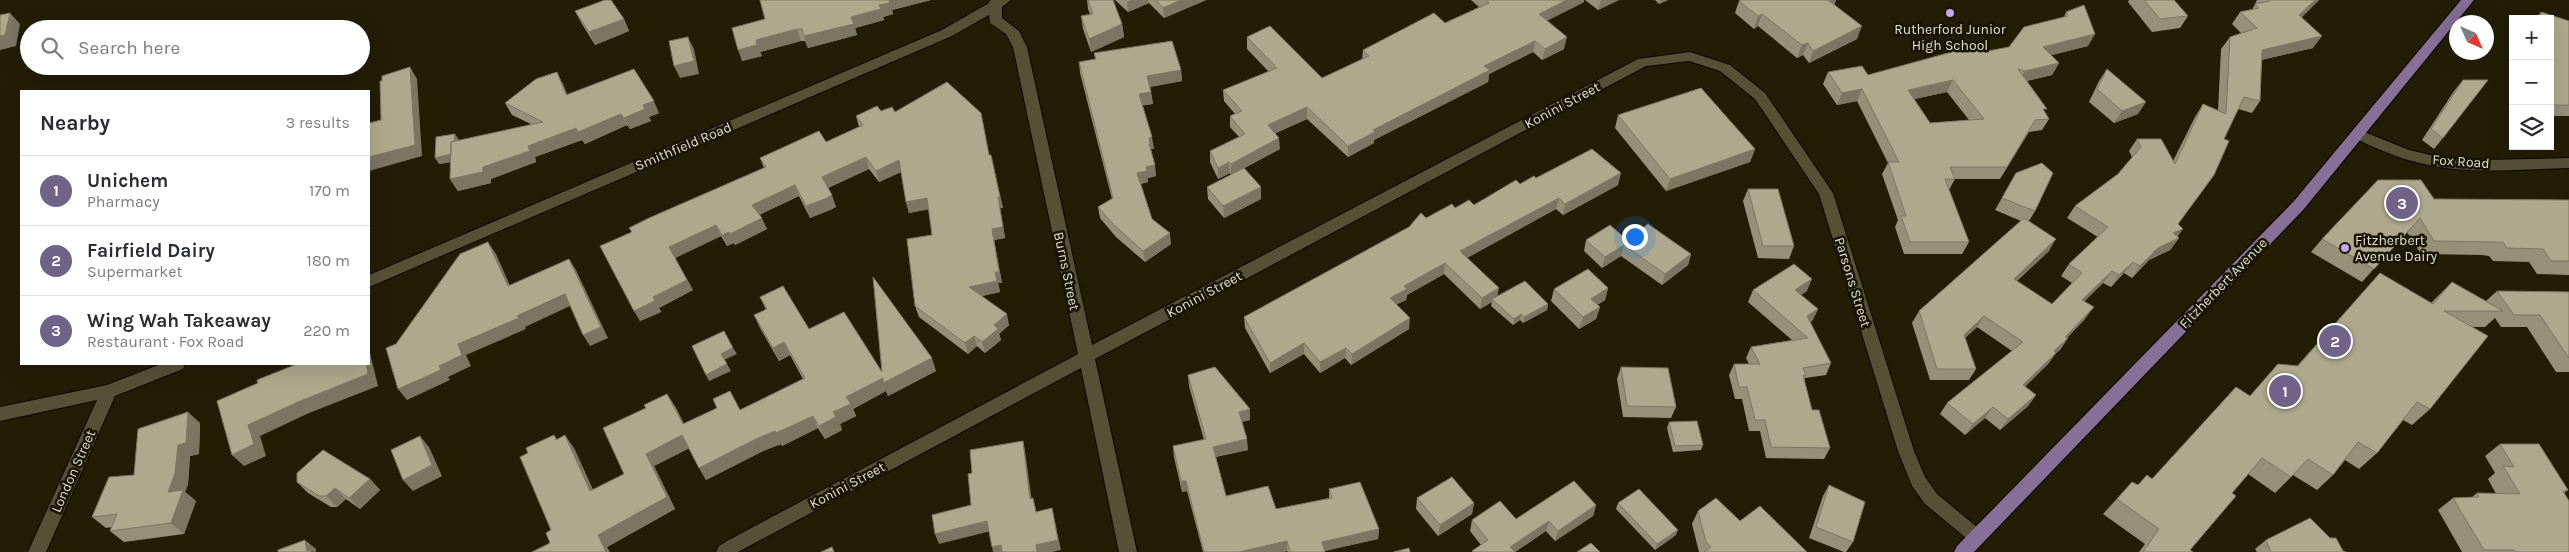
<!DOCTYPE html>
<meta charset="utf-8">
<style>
body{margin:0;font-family:Karla,sans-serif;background:#f7f7f7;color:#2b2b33}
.controls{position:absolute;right:15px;top:15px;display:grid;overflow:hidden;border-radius:0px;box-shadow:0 5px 20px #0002}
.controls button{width:45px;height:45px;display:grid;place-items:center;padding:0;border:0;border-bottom:1px solid #e1e1e2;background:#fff;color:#2b2b33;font:25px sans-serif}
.compass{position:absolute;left:2449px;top:15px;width:45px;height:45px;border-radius:50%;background:#fff;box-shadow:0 5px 20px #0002;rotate:135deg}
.you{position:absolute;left:1634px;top:236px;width:18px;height:18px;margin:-12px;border:4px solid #fff;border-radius:50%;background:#1a73e8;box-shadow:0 0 0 8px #1a73e833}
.badge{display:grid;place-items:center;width:32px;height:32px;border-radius:50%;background:#706388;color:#fff;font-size:16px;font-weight:700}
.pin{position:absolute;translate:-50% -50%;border:2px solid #fff;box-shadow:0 1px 5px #0006}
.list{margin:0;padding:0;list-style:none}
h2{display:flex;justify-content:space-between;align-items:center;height:65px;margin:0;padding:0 20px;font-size:21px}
h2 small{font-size:16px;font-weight:400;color:#7c7c81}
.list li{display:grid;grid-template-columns:32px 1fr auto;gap:15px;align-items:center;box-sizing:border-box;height:70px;padding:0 20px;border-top:1px solid #e1e1e2}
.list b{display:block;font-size:19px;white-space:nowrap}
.list p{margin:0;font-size:16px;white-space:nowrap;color:#7c7c81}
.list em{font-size:16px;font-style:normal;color:#7c7c81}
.icon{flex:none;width:28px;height:28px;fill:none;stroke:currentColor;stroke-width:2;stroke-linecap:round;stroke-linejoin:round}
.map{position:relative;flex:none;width:2569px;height:552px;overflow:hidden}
.search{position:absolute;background:#fff;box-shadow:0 5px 20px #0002;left:20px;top:20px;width:350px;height:55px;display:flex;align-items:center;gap:12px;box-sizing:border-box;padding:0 18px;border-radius:28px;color:#7c7c81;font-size:19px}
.panel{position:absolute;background:#fff;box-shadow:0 5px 20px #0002;left:20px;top:90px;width:350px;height:275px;border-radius:0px}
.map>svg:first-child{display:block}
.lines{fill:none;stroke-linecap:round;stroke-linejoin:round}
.minor-casing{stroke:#0c0700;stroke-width:2}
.major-casing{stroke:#0c0700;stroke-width:2}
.minor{fill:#565037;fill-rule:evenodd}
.major{fill:#867097;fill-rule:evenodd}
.wall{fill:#969078;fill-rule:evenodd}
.shaded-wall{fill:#7a7662}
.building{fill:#aea88c;stroke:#7a7662;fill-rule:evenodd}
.poi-dot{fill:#c4a7f1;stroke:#191400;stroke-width:2}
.labels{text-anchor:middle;stroke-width:5;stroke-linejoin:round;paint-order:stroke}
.poi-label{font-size:14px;fill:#e2dfd1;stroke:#191400}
.street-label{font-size:14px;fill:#e2dfd1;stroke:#191400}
</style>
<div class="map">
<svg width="2569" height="552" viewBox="0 0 2569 552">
<rect width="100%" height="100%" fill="#231d06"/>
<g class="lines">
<defs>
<path id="minor" d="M990,0H1011L1002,7V18L1019,31L1027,47L1092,345L1638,59L1690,52L1730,65L1765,93L1833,193L1914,451L1925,477L1937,494L1983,532L1986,537L1983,542L1977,545L1971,542L1925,504L1912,486L1898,451L1819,194L1755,99L1720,71L1689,61L1646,66L1095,359L1137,552H1119L1081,368L738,552H716L719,546L727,541L1078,354L1013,47L1006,34L990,23L989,15L952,36L369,287V275L942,30L989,3Z
M2357,129L2409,150L2434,156L2484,160L2569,158V168C2521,169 2471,175 2424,164C2399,159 2375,148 2352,137L2350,134Z
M161,364H185L183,369L115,396L46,552H28L97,400L0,421V407L107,385Z"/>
<path id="major" d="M2461,0H2474L2304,209L1974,552H1954L1957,546L2294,201Z"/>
</defs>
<!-- minor casing -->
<use href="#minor" class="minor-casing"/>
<!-- major casing -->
<use href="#major" class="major-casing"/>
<!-- minor -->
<use href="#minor" class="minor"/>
<!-- major -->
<use href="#major" class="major"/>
</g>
<!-- wall -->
<path class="wall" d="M760,0H931L892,10L893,14L883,17L884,20L855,28L857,35L808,48L805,41H801L760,52L762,56L742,61L765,19Z
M1087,0H1113L1122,24L1124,37L1091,52L1083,29L1081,16L1090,14L1088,9Z
M1115,0H1206L1164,18L1149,3L1128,12Z
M1471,0H1584V2L1546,21L1564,49L1542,60L1533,52L1489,74L1488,82L1374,140V143L1348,157L1307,119L1275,133L1280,149L1233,174L1261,199L1224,218L1208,199L1207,187L1231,175L1230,173L1218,179L1210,162V151L1239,137L1230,127V116L1235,114L1224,101L1223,90L1269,72L1247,49V37L1322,78L1362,59L1363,50L1445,23L1479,7Z
M1585,0H1619L1598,10Z
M1655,0H1668L1659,4Z
M1741,0H1836L1834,5L1857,39L1809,63L1803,55L1797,58L1758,26L1754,29L1735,13L1739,1Z
M2129,0H2174L2188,16L2180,28L2152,32L2128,2Z
M2257,0H2319L2302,17L2313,48L2261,60L2260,101L2252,113L2238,109L2178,224L2177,237L2179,238L2170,250L2149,260L2132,278L2124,273L2111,287L2103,283L2084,301L2085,319L2067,338H2068L2060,350L2055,354L2048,364L2025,386L2036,395L2028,406L2000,430L1985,418L1965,435L1940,414L1947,403L2012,351L1977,327L1965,338L1976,369L1969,380H1930L1912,323L1919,311L2021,221L1995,210L2016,173L2035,211L2029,221L2049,251L2017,281L2052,304L2072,283L2061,276L2069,264L2098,237L2067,218L2075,206L2118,174L2132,157L2129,151L2137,139L2173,161L2195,117L2203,104L2218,111L2221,49L2230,37L2241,33L2232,24L2240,12L2252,10Z
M575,11L624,19L629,31L595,45L582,24Z
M2066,12L2088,46L2051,55L2059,63L2052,75L2027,81L2049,119L2042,130L2029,132L2000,179H1955L1949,190L1969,242L1962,254H1904L1895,227L1898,220L1882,174L1888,163L1857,101L1837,105L1823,84L1828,72L1868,75L1972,49L1983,52L2009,47L2064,17ZM1947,92L1969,120L1930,123L1914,99Z
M2541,12L2569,21V116H2550V19H2535Z
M1094,53L1181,70L1182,81L1150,87L1153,104L1142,105L1154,149H1151L1156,176L1148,178V182L1141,184L1152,219L1171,244L1145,262L1116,237L1100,218L1098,207L1112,199L1080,73L1079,62L1095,59Z
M2107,69L2138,114L2114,123L2089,102L2099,81Z
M2463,80L2443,138L2434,149L2422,140L2454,91Z
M563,84L567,94L659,113L649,117L651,121L630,129L627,125L585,144L582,140L535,157L536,162L491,179V183L458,191L450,179L451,162L439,164L531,124L512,115L505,103Z
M881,111L895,112L983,124L989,155L1003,208H1000L1005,238L994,240L1002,283H998L1000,292L982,296L1009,325L999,334L1001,340L985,353L977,346L968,354L919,317L915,306L932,235L929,209L909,213L906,202L901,172L879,182L869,169L828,188L836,207L830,210L810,218L799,196L759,215L767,229L735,245L734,243L727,246L721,236L675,258L693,290L659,308L661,312L640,321L631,232L764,168L760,158L826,142L859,127L856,116Z
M1618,115L1755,149L1750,162L1666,191L1615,128Z
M1536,178L1618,185L1563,215L1556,209L1467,258L1498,296L1548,304L1547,310L1523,323L1520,320L1513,325L1491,306L1492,302L1480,309L1444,274L1407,295L1406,300L1397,304L1409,329L1351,365L1345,358L1320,373L1304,354L1270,373L1245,328L1244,317L1426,218L1455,208L1474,205Z
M1748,189L1794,246L1789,259L1758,258L1743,201Z
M2434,199L2569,200V275L2537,274L2529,262L2493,261L2489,256L2482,255L2421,254L2407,232L2362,282L2311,252L2322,239Z
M1586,240H1627L1691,254L1688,265L1662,285L1621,256L1602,268L1584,251Z
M2380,273L2431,303L2452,282L2486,301L2497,291L2569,292V372H2556L2527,327H2501L2495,318L2485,327H2473L2430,409L2412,425L2403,420L2377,453L2359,469L2345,460L2333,475L2317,490L2293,475L2275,493L2248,474L2232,493L2190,550L2193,552H2139L2145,544L2103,514L2132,482L2138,485L2152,479L2250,396L2297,366Z
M1608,288L1605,300L1597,305L1600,307L1596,319L1579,329L1551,301L1554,289Z
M1753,290L1807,291L1801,295L1818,309L1812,321L1810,322L1831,363L1826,375L1805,378L1804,380L1812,410L1830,448L1824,459L1766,458L1760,431H1749L1742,399H1735L1729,375L1734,364H1749L1746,358L1751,347L1792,340L1748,302Z
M760,297L809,329L882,372L936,371L888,396L886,391L853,409L856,416L840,424L842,430L825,439L818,428L782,446L781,444L763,451L706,480L689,448L654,466L675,509L607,547L550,543L551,530L528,453L554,435L557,439L574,448L593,490L624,474L675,406L684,424L740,410L803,379L790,355L779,361L760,328L754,315L766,310Z
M1621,367L1676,407L1671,418L1623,417L1617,379Z
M1188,375L1250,409V420L1242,422L1248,450L1216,457L1226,496L1276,509L1329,498V489L1379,529L1378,539L1324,551L1325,552H1288L1287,551L1283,552H1203L1187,491L1182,492L1174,457L1173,446L1204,440L1189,386Z
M1669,422L1703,445L1701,450L1673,452L1667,428Z
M200,423L199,454L190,456L188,484L185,492L196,501L184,534L124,542L110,531L112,527L106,528L92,517L134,475Z
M2500,444L2568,490L2564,493L2569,552H2462L2438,510L2453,498L2472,497L2477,493L2496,494L2488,479L2495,473L2485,456Z
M370,479L380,490L360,509L346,499L337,507H331L308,493L297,482Z
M1829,485L1853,542L1846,552H1844L1809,538L1823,496Z
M1417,498L1474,503L1472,514L1438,536L1416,509Z
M1618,503L1676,535L1655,550L1616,509Z
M1596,505L1593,516L1555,541L1546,531L1515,552H1472L1481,545L1470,531L1472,520L1516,519Z
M1698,511L1740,521L1807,552H1699L1692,524Z
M2266,540L2343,551L2346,552H2257L2255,549Z"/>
<!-- shaded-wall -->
<path class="shaded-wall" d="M889,0H931L892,10L893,14L883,17L884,20L855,28L857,35L808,48L804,36L879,5Z
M1131,0H1148L1149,3L1128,12L1127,2Z
M1181,0H1206L1164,18L1163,8Z
M1567,0H1584V2L1537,26L1539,14Z
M1601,0H1619L1598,10Z
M1660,0H1668L1659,4Z
M1829,0H1836L1833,8L1824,13Z
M2315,0H2319L2291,27L2299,15Z
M10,13L20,24L16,46L0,50V36Z
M1762,14L1758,26L1754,29L1758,16Z
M624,19L629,31L595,45L589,32Z
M1122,24L1124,37L1091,52L1089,39Z
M1862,26L1857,39L1809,63L1813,51Z
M797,29L801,41L760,52L762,56L742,61L738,50L756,40Z
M2095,34L2088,46L2037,59L2043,47Z
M2322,36L2313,48L2253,62L2262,50Z
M688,37L694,49L699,74L680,78L674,66Z
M1567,37L1564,49L1542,60L1545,49Z
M1535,41L1533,52L1489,74L1488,82L1374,140V143L1348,157V146L1373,130L1484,66Z
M1808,43L1803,55L1797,58L1802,45Z
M2059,63L2052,75L2018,83L2025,71Z
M410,67L417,79L422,156L369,171V157Z
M1181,70L1182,81L1148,87L1147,76Z
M557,72L563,84L572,107L566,95Z
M1953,80L1947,92L1902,102L1908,90Z
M1862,89L1857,101L1837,105L1842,93Z
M1151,92L1153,104L1140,106L1139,94Z
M654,101L659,113L649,117L651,121L630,129L624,118L643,105Z
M2146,102L2138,114L2114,123L2122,111Z
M1307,107V119L1268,137V125Z
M621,114L627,125L585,144L578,132Z
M576,128L582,140L535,157L536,162L491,179V183L458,191L450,179L483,167L528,146Z
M455,134L459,140L458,160L439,164L435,158Z
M1152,137L1154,149H1151L1152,155L1149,144V138Z
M1279,138L1280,149L1231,175V164Z
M1755,149L1750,162L1666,191L1670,179Z
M991,155L1003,208H1000L1005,238L994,240L1002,283H998L1000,292L972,298L969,287L995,272L992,229L998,197Z
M866,157L869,169L826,188L822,177Z
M899,160L903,171L879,182L876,171Z
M1229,162L1230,173L1218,179V168Z
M1155,165L1156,176L1148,178V182L1139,184L1137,173L1146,167Z
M1621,173L1618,185L1563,215L1565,204Z
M795,185L799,196L757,216L752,205Z
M1261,187V199L1224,218L1223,206Z
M832,195L836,207L810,218L806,206Z
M927,198L930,209L909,213L906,202Z
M1559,198L1556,209L1459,262L1460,251Z
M762,218L767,229L735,245L730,234Z
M716,225L721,236L675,258L669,247Z
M2183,229L2175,240L2179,238L2170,250L2149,260L2132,278L2140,266L2173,233Z
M729,232L734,243L727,246L722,235Z
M1170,233L1171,244L1145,262L1143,251Z
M2056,239L2049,251L2006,290L2014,279Z
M488,242L496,254L515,297L508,286Z
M1624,245L1621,256L1602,268L1605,257Z
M1691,254L1688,265L1662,285L1665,274Z
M569,259L576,270L608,338L590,346L583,335Z
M2133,262L2124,273L2111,287L2119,275Z
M1445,263L1444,274L1407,295L1406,300L1389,308L1390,298L1404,286Z
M2112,271L2103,283L2074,312L2082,300Z
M1812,279L1807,291L1790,302L1795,290Z
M687,280L693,290L659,308L653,297Z
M1499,288L1497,299H1492V302L1480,309L1482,298Z
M1608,288L1605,300L1588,311L1591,299Z
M565,294L572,305L525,327L526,329L466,355L471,366L448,377L450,380L407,400L398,389L439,366L458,344Z
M655,301L661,312L640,321L634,311Z
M1548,304L1547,310L1523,323L1524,317Z
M1600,307L1596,319L1579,329L1583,317Z
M2094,307L2085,319L2057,348L2065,337Z
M1818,309L1812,321L1802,328L1807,316Z
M1007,314L1009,325L999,334L1001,340L985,353L982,342L994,325Z
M1521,314L1520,320L1513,325L1514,319Z
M1984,316L1977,327L1957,346L1964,335Z
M1410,318L1409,329L1351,365L1352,354Z
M974,336L977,346L968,354L965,343Z
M2068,338L2048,364L2016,396L2023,385L2054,351Z
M784,342L790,355L779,361L773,348Z
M1304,343V354L1270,373V363Z
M733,348L737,354L724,360L721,354Z
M1346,348L1345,358L1320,373V362Z
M369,349L378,386L309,413L260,436L266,456L244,466L232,455L248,425L366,364H369Z
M932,358L936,371L888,396L886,391L853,409L856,416L840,424L842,430L825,439L819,426L833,412L846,397L883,378Z
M727,364L731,371L709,381L706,375Z
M667,394L675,406L690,437L683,424Z
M2036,395L2028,406L2000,430L2008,419Z
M1993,407L1985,418L1965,435L1973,424Z
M1250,409V420L1240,422L1239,412Z
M188,412L200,423L199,454L190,456L188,484L185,492L196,501L184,534L171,523L168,492L178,445Z
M813,416L818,428L782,446L776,433Z
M775,431L781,444L763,451L706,480L699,468L756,439Z
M565,435L574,448L599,503L590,491Z
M682,435L690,448L654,466L675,509L607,547L610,552H606L598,535L646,454Z
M420,436L429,447L442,476L413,491L403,480Z
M1247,439L1248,450L1214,457L1213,447Z
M1023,441L1025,451L1033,509L1030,499Z
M370,479L380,490L360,509L349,498Z
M1181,481H1186L1187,491L1182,492Z
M335,488L346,499L337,507L326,496Z
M1474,503L1472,514L1438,536L1440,525Z
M1596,505L1593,516L1555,541L1558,531Z
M1052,508L1061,550L1052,552H1037L1036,545Z
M987,521L991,531L939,544L935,534Z
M1549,521L1546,531L1515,552L1510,547Z
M1379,529L1378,539L1321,552L1322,542Z
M1678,530L1676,535L1655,550L1657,544Z
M305,540L316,549V552L307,551Z
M1287,541V551L1283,552H1239Z
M1001,545L1003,552H993L992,547Z"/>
<!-- building -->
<path class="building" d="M605,0H611L624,19L589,32L575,11Z
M760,0H889L890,3L879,5L881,9L851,17L854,24L804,36L802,29H797L756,40L757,45L738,50L732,28L765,19Z
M1088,0H1113L1122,24L1089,39L1081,16L1093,14Z
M1156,0H1181L1163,8Z
M1486,0H1567L1539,14L1567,37L1545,49L1535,41L1484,66L1490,70L1373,130L1375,132L1348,146L1307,107L1268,125L1279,138L1231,164L1229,162L1218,168L1210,151L1245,134L1230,116L1242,111L1223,90L1277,68L1247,37L1270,26L1322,78L1369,56L1363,50L1434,13L1445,23L1489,3Z
M1741,0H1829H1828L1862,26L1813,51L1808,43L1802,45L1762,14L1758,16L1739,1Z
M2144,0H2174L2188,16L2160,19Z
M2269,0H2315L2299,15L2322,36L2262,50L2260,101L2244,97L2224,139L2229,141L2214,175L2178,224L2183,229L2173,233L2179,238L2158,248L2140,266L2133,262L2119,275L2112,271L2082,300L2094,307L2065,337L2068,338L2054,351L2056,353L2023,385L2036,395L2008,419L1993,407L1973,424L1947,403L2023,342L1984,316L1964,335L1976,369H1937L1919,311L2024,218L2056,239L2014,279L2052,304L2082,273L2069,264L2108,227L2075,206L2118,174L2141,147L2137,139H2161L2175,164L2203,104L2226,114L2230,37L2257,28L2240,12L2259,8L2255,4L2270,1Z
M2084,5L2095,34L2043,47L2059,63L2025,71L2018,69L2047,109H2043L2049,119L2035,120L2007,167H1950L1955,179H1945L1969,242H1910L1901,216H1906L1888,162H1899L1862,89L1842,93L1828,72L1862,66L1868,75L1970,47L1972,49L1978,47L1983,52L2009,47L2024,27L2068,16L2066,12ZM1953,80L1984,119L1930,123L1908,90Z
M2541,12L2569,21V105H2550V19H2540Z
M10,13L5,35L0,36V15Z
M688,37L694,61L674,66L669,41Z
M1172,41L1181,70L1147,76L1151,92L1139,94L1152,137L1149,138L1150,144H1149L1155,165L1146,167L1147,171L1137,173L1152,219L1170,233L1143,251L1115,226L1098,207L1113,198L1079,62L1096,59L1094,53Z
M410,67L415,145L369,157V123L381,120L380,81H382V76Z
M634,69L654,101L643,105L645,109L624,118L621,114L578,132L576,128L528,146L530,151L483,167V172L450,179L451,142L543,122L505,103L536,79L557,72L566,95Z
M2107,69L2146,102L2122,111L2097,89Z
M2463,80H2488L2443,138L2431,129Z
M947,82L981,113L989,155H991L1000,197H998L1003,227L992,229L999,272H995L997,281L969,287L1007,314L994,325L998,329L982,342L974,336L965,343L915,306L907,239L932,235L927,198L906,202L899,160L876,171L866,157L822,177L832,195L825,199L806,206L795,185L752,205L762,218L730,234L729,232L722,235L716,225L669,247L687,280L653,297L655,301L634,311L600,246L632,232L629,228L649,218L766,167L760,158L819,131L826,142L863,125L856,116L877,106L881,111L892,107L895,112Z
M1701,88L1755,149L1670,179L1618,115Z
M455,134L454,141L451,142V154L435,158L436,137Z
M1592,149L1621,173L1565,204L1559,198L1460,251L1499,288L1482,298L1445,263L1404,286L1407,289L1390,298L1410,318L1352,354L1346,348L1320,362L1304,343L1270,363L1244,317L1409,227L1421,213L1426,218L1452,204L1455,208L1469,200L1474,205L1516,180L1520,184L1534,176L1536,178Z
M2042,163L2053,173L2035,211L2002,198L2016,173Z
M1244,168L1261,187L1223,206L1207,187Z
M2378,180H2421L2434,199L2569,200V261H2551L2543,249L2507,248L2503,242H2496L2434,241L2420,218L2374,269L2322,239Z
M1748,189H1778L1794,246H1763Z
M1648,224L1691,254L1665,274L1624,245L1605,257L1586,240L1610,225L1627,240Z
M488,242L508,286L569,259L601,327L583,335L565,294L517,316L519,318L458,344L462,355L439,366L441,370L398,389L386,348L396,344L460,254Z
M1794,264L1812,279L1795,290L1818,309L1807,316L1831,363L1803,368L1806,375H1803L1812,410H1819L1830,448L1771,447L1765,420H1755L1747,387H1739L1734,364H1760L1751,347L1808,338L1753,290Z
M1588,269L1608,288L1591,299L1600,307L1583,317L1554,289Z
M2380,273L2433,304L2452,282L2503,311H2444L2488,336L2430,409L2417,402L2377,453L2358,442L2333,475L2308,459L2291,477L2262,458L2232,493L2236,496L2190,550L2193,552H2143L2159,529L2117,499L2132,482L2138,485L2147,475L2152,479L2236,387L2250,396L2278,364L2298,366Z
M873,277L932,358L883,383V378L846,397L851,404L833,412L836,417L819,426L813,416L776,433L775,431L756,439L699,468L682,435L646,454L667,497L598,535L606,552H532L550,543L546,533L551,530L520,457L528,453L526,448L554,435L556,440L565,435L590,491L624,474L603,428L646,408L644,405L667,394L683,424L717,408L713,399L730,391L740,410L805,378L784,342L773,348L754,315L767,309L760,297L783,286L809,329L844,312L882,372Z
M1525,281L1548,304L1524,317L1521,314L1514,319L1492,299Z
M2497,291L2569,292V358L2540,315H2514Z
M724,331L733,348L721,354L727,364L706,375L692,346Z
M297,364H366L368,374L298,402L248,425L254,444L232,455L217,401L258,383L257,380Z
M1215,367L1250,409L1239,412L1247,439L1213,447L1226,496L1268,486L1276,509L1332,498L1329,489L1360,482L1379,529L1322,542L1325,552H1290L1287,541L1239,552H1204L1186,481H1181L1173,446L1206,439L1188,375Z
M1621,367L1668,368L1676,407L1627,406Z
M188,412L186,443L178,445L175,473L168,492L183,490L171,523L110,531L117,514L92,517L109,477L134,475L138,429Z
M1697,421L1703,445L1675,446L1669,422Z
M420,436L432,465L403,480L391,450Z
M1023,441L1030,499L1033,498L1036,512L1052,508L1058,540L1036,545L1037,552H1002L1001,545L992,547L987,521L935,534L932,515L971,505L968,474L972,473L970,450Z
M2500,444H2539L2568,490L2563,491L2569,501V552H2515L2514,550H2484L2453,498L2479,497L2477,493L2520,494L2503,466L2514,467Z
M323,450L370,479L349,498L335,488L326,496H319L297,482V473Z
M1452,477L1474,503L1440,525L1417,498Z
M1574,481L1596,505L1558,531L1549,521L1510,547L1515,552H1473L1472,551L1488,540L1472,520L1500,501L1516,519Z
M1829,485L1865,502L1853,542L1816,527Z
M1639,489L1678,530L1657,544L1618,503Z
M1716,498L1740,521L1760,506L1807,552H1704L1711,547L1706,542L1698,511Z
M2310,518L2330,538H2336L2343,551L2346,552H2271L2266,540Z
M305,540L307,551L311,550V552H278V550Z
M1591,543L1600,552H1577Z
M832,547L834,552H821Z
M1409,548L1410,552H1394Z"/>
<!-- markers -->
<g class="poi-dot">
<circle cx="1950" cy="13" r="5"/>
<circle cx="2345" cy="248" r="5"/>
</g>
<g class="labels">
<!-- poi labels -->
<g class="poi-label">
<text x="1950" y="34">Rutherford Junior<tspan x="1950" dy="16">High School</tspan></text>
<text x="2355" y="245" text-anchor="start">Fitzherbert<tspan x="2355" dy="16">Avenue Dairy</tspan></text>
</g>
<!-- street labels -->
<g class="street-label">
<text transform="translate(1562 105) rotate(-28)" y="5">Konini Street</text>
<text transform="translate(683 146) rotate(-23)" y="5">Smithfield Road</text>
<text transform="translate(2461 161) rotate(4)" y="5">Fox Road</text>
<text transform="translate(1067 271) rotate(78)" y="5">Burns Street</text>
<text transform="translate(1853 282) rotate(73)" y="5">Parsons Street</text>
<text transform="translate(2223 283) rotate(-46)" y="5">Fitzherbert Avenue</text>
<text transform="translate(1204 294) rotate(-28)" y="5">Konini Street</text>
<text transform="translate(73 471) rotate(-66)" y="5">London Street</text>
<text transform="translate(847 485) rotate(-28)" y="5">Konini Street</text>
</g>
</g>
</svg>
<div class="controls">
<button>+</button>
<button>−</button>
<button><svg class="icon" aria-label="layers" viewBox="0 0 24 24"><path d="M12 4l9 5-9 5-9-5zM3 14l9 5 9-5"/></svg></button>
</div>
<svg class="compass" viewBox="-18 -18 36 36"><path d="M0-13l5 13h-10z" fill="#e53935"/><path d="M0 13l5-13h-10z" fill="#7c7c81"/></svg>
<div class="you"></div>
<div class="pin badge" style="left:2285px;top:391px">1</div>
<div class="pin badge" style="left:2335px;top:341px">2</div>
<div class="pin badge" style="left:2402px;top:203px">3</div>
<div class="search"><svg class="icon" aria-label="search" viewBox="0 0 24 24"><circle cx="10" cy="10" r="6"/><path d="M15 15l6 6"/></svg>Search here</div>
<section class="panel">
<h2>Nearby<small>3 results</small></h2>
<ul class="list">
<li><span class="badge">1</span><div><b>Unichem</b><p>Pharmacy</p></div><em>170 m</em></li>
<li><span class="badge">2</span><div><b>Fairfield Dairy</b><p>Supermarket</p></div><em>180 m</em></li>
<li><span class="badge">3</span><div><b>Wing Wah Takeaway</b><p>Restaurant · Fox Road</p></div><em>220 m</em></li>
</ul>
</section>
</div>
